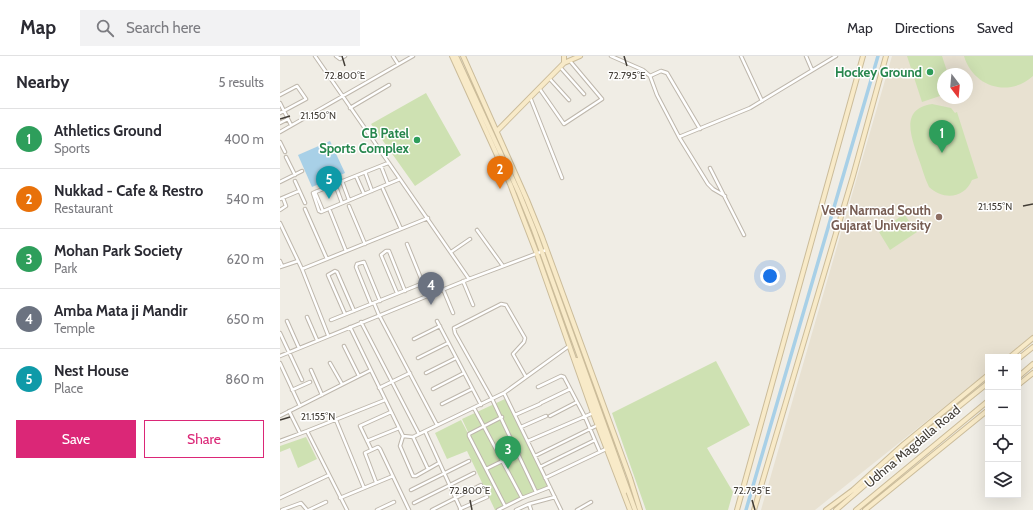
<!DOCTYPE html>
<meta charset="utf-8">
<style>
body{margin:0;font-family:Cabin,sans-serif;background:#f2f2f3;color:#2b2b33}
.controls{position:absolute;right:12px;bottom:12px;display:grid;overflow:hidden;border-radius:0px;box-shadow:0 4px 16px #0002}
.controls button{width:36px;height:36px;display:grid;place-items:center;padding:0;border:0;border-bottom:1px solid #e1e1e2;background:#fff;color:#2b2b33;font:20px sans-serif}
.compass{position:absolute;left:657px;top:12px;width:36px;height:36px;border-radius:50%;background:#fff;box-shadow:0 4px 16px #0002;rotate:164deg}
.you{position:absolute;left:490px;top:220px;width:14px;height:14px;margin:-10px;border:3px solid #fff;border-radius:50%;background:#1a73e8;box-shadow:0 0 0 6px #1a73e833}
.badge{display:grid;place-items:center;width:26px;height:26px;border-radius:50%;background:#db2777;color:#fff;font-size:13px;font-weight:700}
.pin{position:absolute;translate:-50% -33px;filter:drop-shadow(0 1px 2px #0008)}
.pin::after{content:'';position:absolute;top:21px;width:14px;height:12px;background:inherit;clip-path:polygon(0 0,100% 0,50% 100%)}
.list{margin:0;padding:0;list-style:none}
h2{display:flex;justify-content:space-between;align-items:center;height:52px;margin:0;padding:0 16px;font-size:17px}
h2 small{font-size:13px;font-weight:400;color:#7c7c81}
.list li{display:grid;grid-template-columns:26px 1fr auto;gap:12px;align-items:center;box-sizing:border-box;height:60px;padding:0 16px;border-top:1px solid #e1e1e2}
.list b{display:block;font-size:15px;white-space:nowrap}
.list p{margin:0;font-size:13px;white-space:nowrap;color:#7c7c81}
.list em{font-size:13px;font-style:normal;color:#7c7c81}
.actions{display:flex;gap:8px;padding:12px 16px}
.actions a{flex:1;padding:9px 0;border:1px solid #db2777;border-radius:0px;text-align:center;font-size:14px;color:#db2777}
.actions .main{background:#db2777;color:#fff}
.icon{flex:none;width:22px;height:22px;fill:none;stroke:currentColor;stroke-width:2;stroke-linecap:round;stroke-linejoin:round}
.map{position:relative;flex:none;width:753px;height:454px;overflow:hidden}
header{display:flex;align-items:center;gap:24px;box-sizing:border-box;height:56px;padding:0 20px;background:#fff;border-bottom:1px solid #e1e1e2}
header strong{font-size:19px}
nav{display:flex;gap:22px;margin-inline-start:auto;font-size:14px}
.search{width:280px;height:36px;background:#f2f2f3;display:flex;align-items:center;gap:10px;box-sizing:border-box;padding:0 14px;border-radius:0px;color:#7c7c81;font-size:15px}
main{display:flex}
aside{flex:1;background:#fff}
.map>svg:first-child{display:block}
.education{fill:#e8e1d1;fill-rule:evenodd}
.green{fill:#cee1b2}
.water{fill:#a8d0e7}
.lines{fill:none;stroke-linecap:round;stroke-linejoin:round}
.canal{stroke:#a8d0e7;stroke-width:3.5}
.street-casing{stroke:#beb7ac;stroke-width:4.5}
.secondary-casing{stroke:#cbbc9a;stroke-width:6}
.street{stroke:#fff;stroke-width:2.5}
.secondary{stroke:#f8eac8;stroke-width:4}
.ticks{fill:none;stroke:#423d36;stroke-width:1.5}
.leisure-dot{fill:#2e9e5b;stroke:#fff;stroke-width:1.5}
.education-dot{fill:#8d6e63;stroke:#fff;stroke-width:1.5}
.labels{text-anchor:middle;stroke-width:3;stroke-linejoin:round;paint-order:stroke}
.leisure-label{font-size:13px;font-weight:bold;fill:#27864d;stroke:#fff;text-anchor:end}
.education-label{font-size:13px;font-weight:bold;fill:#785e54;stroke:#fff;text-anchor:end}
.street-label{font-size:13px;fill:#423d36;stroke:#fff}
.ticks-label{font-size:10px;text-anchor:middle;fill:#423d36;stroke:#fff;stroke-width:3;stroke-linejoin:round;paint-order:stroke}
</style>
<header>
<strong>Map</strong>
<div class="search"><svg class="icon" aria-label="search" viewBox="0 0 24 24"><circle cx="10" cy="10" r="6"/><path d="M15 15l6 6"/></svg>Search here</div>
<nav><a>Map</a><a>Directions</a><a>Saved</a></nav>
</header>
<main>
<aside>
<h2>Nearby<small>5 results</small></h2>
<ul class="list">
<li><span class="badge" style="background:#2e9e5b">1</span><div><b>Athletics Ground</b><p>Sports</p></div><em>400 m</em></li>
<li><span class="badge" style="background:#e8710a">2</span><div><b>Nukkad - Cafe &amp; Restro</b><p>Restaurant</p></div><em>540 m</em></li>
<li><span class="badge" style="background:#2e9e5b">3</span><div><b>Mohan Park Society</b><p>Park</p></div><em>620 m</em></li>
<li><span class="badge" style="background:#6b7280">4</span><div><b>Amba Mata ji Mandir</b><p>Temple</p></div><em>650 m</em></li>
<li><span class="badge" style="background:#0f9aa8">5</span><div><b>Nest House</b><p>Place</p></div><em>860 m</em></li>
</ul>
<div class="actions"><a class="main">Save</a><a>Share</a></div>
</aside>
<div class="map">
<svg width="753" height="454" viewBox="0 0 753 454">
<rect width="100%" height="100%" fill="#f0ede5"/>
<!-- education -->
<path class="education" d="M612,0H753V280L727,301H708V316L535,454H481ZM663,18H687V42H663Z"/>
<!-- green -->
<path class="green" d="M627,0H662L668,18H663V39L642,46Z
M684,0H753V20C729,42 693,31 684,0Z
M146,37L181,99L135,130L91,68Z
M652,48L671,52L675,57L677,56L698,122L692,124C684,143 663,144 649,131C644,121 642,111 638,101C631,80 620,53 652,48Z
M624,158L637,176L610,194L599,176Z
M436,305L470,369L427,392L453,436L448,454H366L332,357Z
M227,342L269,430L219,454H215L187,395L167,403L155,377L181,364L195,391L182,363Z
M26,381L37,403L18,412L10,392L0,396V390Z"/>
<!-- water -->
<path class="water" d="M50,85L65,117L32,131L18,99Z"/>
<g class="lines">
<!-- canal -->
<path class="canal" d="M466,454L598,0"/>
<defs>
<path id="street" d="M35,0L189,223
M56,0L60,3L65,0
M113,0L118,8
M331,0L363,14L370,20L377,39L399,81L428,128L433,133L445,140
M461,0L482,45
M526,0L532,14
M280,11L304,38
M370,20L381,15L387,17L420,73
M269,22L289,44
M259,32L284,68L322,43L290,5
M0,39L17,30L26,43L0,57
M250,41L282,122
M0,47L11,69
M70,52L109,29
M0,67L8,63
M0,76L133,0
M399,81L470,52L556,0
M0,86L5,96
M6,101L15,119
M108,107L33,137L39,155L41,156L120,123
M101,110L108,128
M430,112L464,179
M85,116L92,135
M76,120L84,138
M15,125L25,147
M62,125L69,144
M0,126L22,115
M55,128L62,147
M103,133L121,173
M35,136L43,155
M0,143L19,135
M69,150L85,188
M25,153L47,203
M0,154L6,150L3,142
M50,155L66,195
M0,167L22,213L48,279
M197,174L223,210
M171,196L190,183
M0,205L2,210
M0,211L18,205
M22,213L148,162
M183,225L193,249
M163,233L173,257
M117,237L101,199L106,195H109L125,235
M94,247L99,259L157,369
M91,248L76,211L77,208L84,206L100,245
M65,258L48,219L55,215L57,216L74,255
M27,261L37,284
M51,264L141,228L142,225L127,188
M7,265L19,292
M157,265L201,349
M81,266L139,378
M70,271L123,380L133,381L224,337L289,290
M0,277L22,324
M134,283L160,270
M64,290L79,320
M0,300L189,223L266,194
M138,302L168,287
M0,307L20,350
M50,307L62,328
M31,314L42,339
M146,317L176,302
M246,321L233,298L244,286L245,282L226,249L221,248L174,272L175,277L212,343L256,436
M258,331L281,320L284,321L305,361L320,396
M99,332L130,317
M153,333L184,317
M12,334L30,326
M224,337L281,454
M261,347L290,333
M162,348L192,333
M194,352L242,442
M9,355L20,377
M235,359L260,348
M0,360L91,314
M270,360L297,346
M222,361L189,378V380L225,450
M56,364L84,432
M241,371L266,360
M27,375L105,344
M145,375L181,454
M123,380L120,390L133,420H136L159,407
M133,381L148,413
M0,385L27,375L67,454
M87,385L119,372
M248,385L313,357
M91,393L80,370L111,356
M255,400L318,369
M260,411L315,384
M206,413L239,397
M265,422L326,393
M96,426L85,397L98,391L100,393L129,454
M131,434L189,405
M0,442L49,419
M60,442L113,420
M134,447L194,417
M249,448L251,454
M180,453L207,441
M2,454L21,447L27,454
M29,454L46,446
M97,454L114,446
M152,454L201,429
M218,454L242,442L270,431
M236,454L249,448L275,441
M297,454L311,446"/>
<path id="secondary" d="M172,0L230,128L257,198L313,357L350,454
M176,0L239,137L254,174L355,454
M183,0L247,144L262,181L350,422L360,454
M284,7L300,0
M217,75L284,7V0
M730,301L753,282
M738,303L753,291
M297,304L345,435
M738,321L753,308
M738,329L753,317
M457,454L583,0
M474,454L573,120L606,0
M546,454L573,434L624,388L708,319
M556,454L631,389L708,327
M576,454L708,345
M585,454L708,354"/>
</defs>
<!-- street casing -->
<use href="#street" class="street-casing"/>
<!-- secondary casing -->
<use href="#secondary" class="secondary-casing"/>
<!-- street -->
<use href="#street" class="street"/>
<!-- secondary -->
<use href="#secondary" class="secondary"/>
</g>
<!-- ticks -->
<path class="ticks" d="M62,0L65,10M344,0L347,10M0,63L10,60M743,150L753,148M0,364L10,361M190,444L192,454M472,444L475,454"/>
<!-- markers -->
<g class="leisure-dot">
<circle cx="650" cy="16" r="4"/>
<circle cx="137" cy="84" r="4"/>
</g>
<circle class="education-dot" cx="659" cy="161" r="4"/>
<g class="labels">
<!-- leisure labels -->
<g class="leisure-label">
<text x="642" y="21">Hockey Ground</text>
<text x="129" y="82">CB Patel<tspan x="129" dy="15">Sports Complex</tspan></text>
</g>
<!-- education labels -->
<g class="education-label">
<text x="651" y="159">Veer Narmad South<tspan x="651" dy="15">Gujarat University</tspan></text>
</g>
<!-- street labels -->
<g class="street-label">
<text transform="translate(632 390) rotate(-40)" y="5">Udhna Magdalla Road</text>
</g>
</g>
<g class="ticks-label">
<text x="65" y="23">72.800°E</text>
<text x="347" y="23">72.795°E</text>
<text x="38" y="63">21.150°N</text>
<text x="715" y="154">21.155°N</text>
<text x="38" y="364">21.155°N</text>
<text x="472" y="438">72.795°E</text>
<text x="190" y="438">72.800°E</text>
</g>
</svg>
<div class="controls">
<button>+</button>
<button>−</button>
<button><svg class="icon" aria-label="locate" viewBox="0 0 24 24"><circle cx="12" cy="12" r="6"/><path d="M12 2v4M12 18v4M2 12h4M18 12h4"/></svg></button>
<button><svg class="icon" aria-label="layers" viewBox="0 0 24 24"><path d="M12 4l9 5-9 5-9-5zM3 14l9 5 9-5"/></svg></button>
</div>
<svg class="compass" viewBox="-18 -18 36 36"><path d="M0-13l5 13h-10z" fill="#e53935"/><path d="M0 13l5-13h-10z" fill="#7c7c81"/></svg>
<div class="you"></div>
<div class="pin badge" style="left:662px;top:97px;background:#2e9e5b">1</div>
<div class="pin badge" style="left:220px;top:133px;background:#e8710a">2</div>
<div class="pin badge" style="left:228px;top:413px;background:#2e9e5b">3</div>
<div class="pin badge" style="left:151px;top:249px;background:#6b7280">4</div>
<div class="pin badge" style="left:49px;top:143px;background:#0f9aa8">5</div>
</div>
</main>
